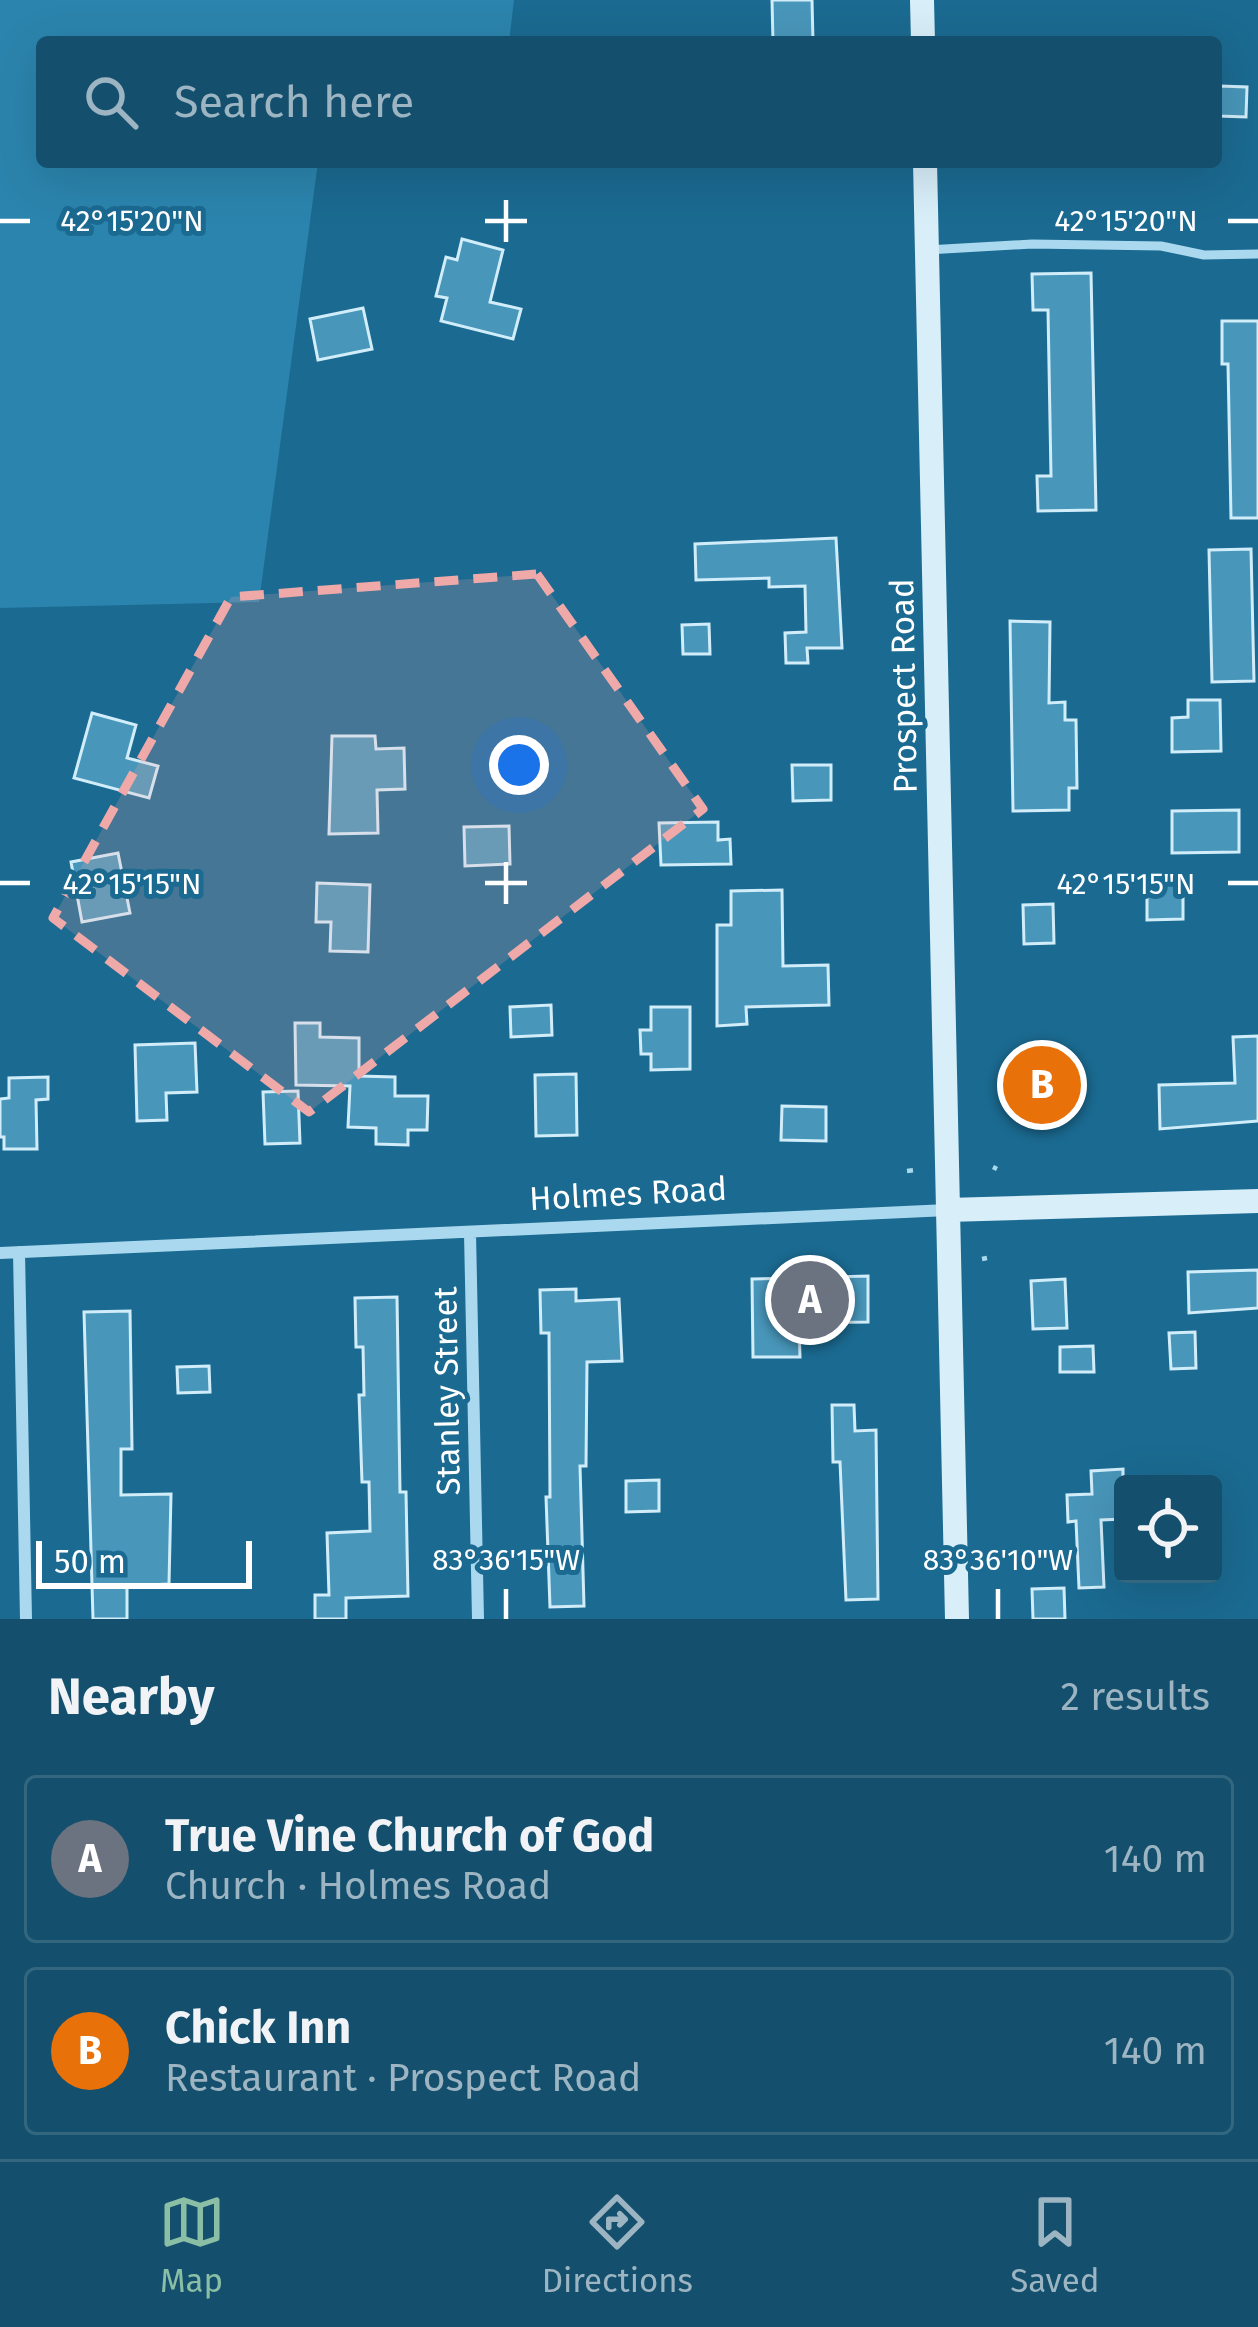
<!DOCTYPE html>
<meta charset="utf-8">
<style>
body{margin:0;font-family:"Fira Sans",sans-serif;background:#1d5772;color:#f1f3f6}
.controls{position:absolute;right:36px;bottom:36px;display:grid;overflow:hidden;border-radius:12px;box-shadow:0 12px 48px #0002}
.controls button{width:108px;height:108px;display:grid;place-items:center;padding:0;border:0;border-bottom:3px solid #336780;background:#14506d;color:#f1f3f6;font:60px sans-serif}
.scale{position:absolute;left:36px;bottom:30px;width:216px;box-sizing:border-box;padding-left:12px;border:6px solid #fff;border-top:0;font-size:33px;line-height:42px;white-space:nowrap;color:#fff;-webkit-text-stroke:9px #1b6a91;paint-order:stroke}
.you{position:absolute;left:519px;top:765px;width:42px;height:42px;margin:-30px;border:9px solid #fff;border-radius:50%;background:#1a73e8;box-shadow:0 0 0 18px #1a73e833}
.badge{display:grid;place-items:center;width:78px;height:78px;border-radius:50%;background:#8abfa5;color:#fff;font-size:39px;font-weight:700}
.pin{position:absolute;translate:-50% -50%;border:6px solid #fff;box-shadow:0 3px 12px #0006}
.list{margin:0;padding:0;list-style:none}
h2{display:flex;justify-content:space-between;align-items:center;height:156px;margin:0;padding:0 48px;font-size:51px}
h2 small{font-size:39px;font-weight:400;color:#9db5c2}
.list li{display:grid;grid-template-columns:78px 1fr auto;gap:36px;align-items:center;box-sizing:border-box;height:168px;margin:0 24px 24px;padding:0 24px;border:3px solid #336780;border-radius:12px}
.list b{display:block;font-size:45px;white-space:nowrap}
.list p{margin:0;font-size:39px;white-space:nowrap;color:#9db5c2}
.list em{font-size:39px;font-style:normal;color:#9db5c2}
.icon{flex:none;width:66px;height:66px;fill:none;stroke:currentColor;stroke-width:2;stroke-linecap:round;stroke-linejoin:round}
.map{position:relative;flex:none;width:1258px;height:1619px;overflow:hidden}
.search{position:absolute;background:#14506d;box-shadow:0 12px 48px #0002;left:36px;right:36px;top:36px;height:132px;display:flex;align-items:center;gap:30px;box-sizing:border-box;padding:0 42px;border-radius:12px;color:#9db5c2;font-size:45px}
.sheet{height:540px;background:#14506d}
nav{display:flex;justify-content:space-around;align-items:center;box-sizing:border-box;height:168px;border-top:3px solid #336780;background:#14506d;font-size:33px;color:#9db5c2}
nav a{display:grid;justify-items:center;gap:6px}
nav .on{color:#8abfa5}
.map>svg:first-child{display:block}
.green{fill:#2b84ad}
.building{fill:#4896ba;stroke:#d1edfa;stroke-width:3}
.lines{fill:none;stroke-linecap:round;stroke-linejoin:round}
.path{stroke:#aad9ef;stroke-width:4.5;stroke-dasharray:6 9;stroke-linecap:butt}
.lane{stroke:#aad9ef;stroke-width:9}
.street{stroke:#aad9ef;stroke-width:12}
.secondary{stroke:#d8effa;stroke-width:24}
.marked{fill:#efa9a9;fill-opacity:0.2;stroke:#efa9a9;stroke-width:9;stroke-dasharray:24 15;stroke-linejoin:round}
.ticks{fill:none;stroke:#fff;stroke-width:4.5}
.labels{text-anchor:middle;stroke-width:10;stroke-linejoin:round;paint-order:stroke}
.street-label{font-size:33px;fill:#fff;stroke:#1b6a91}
.ticks-label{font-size:30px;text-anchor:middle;fill:#fff;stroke:#1b6a91;stroke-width:10;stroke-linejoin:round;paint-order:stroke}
</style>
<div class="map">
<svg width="1258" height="1619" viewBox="0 0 1258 1619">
<rect width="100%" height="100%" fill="#1b6a91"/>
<!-- green -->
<path class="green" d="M0,0H514L509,42H42V162H318L259,602L0,608Z"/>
<!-- building -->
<path class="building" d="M772,0H812L813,42H773Z
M1220,86L1247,87L1246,117L1219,116Z
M462,239L503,250L490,302L521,309L513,339L441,321L447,298L436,296L446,257L457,260Z
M1091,273L1096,510L1038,511L1037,476H1051L1048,310H1033L1032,274Z
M363,308L372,349L318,360L310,319Z
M1222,321H1258V518H1231L1228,364H1222Z
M836,538L842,648H807L808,663H786L785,633L806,632L805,586L769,587V578L696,580L695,544Z
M1251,549L1254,681L1212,682L1209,550Z
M1010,621L1050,622L1049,703L1065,702V720H1076L1077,788H1069V810L1013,811Z
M709,624L710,654H683L682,625Z
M1188,700H1220L1221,751L1172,752V718L1188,717Z
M92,713L136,725L127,758L158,766L149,798L74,778Z
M332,736H375L376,749L404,748L405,789L377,790L378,833L329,834Z
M792,765H831V800L793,801Z
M1239,810V852L1172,853V811Z
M718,822V840L730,839L731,864L661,865L659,823Z
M509,826L510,864L465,866L464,827Z
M118,853L130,913L82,922L71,862Z
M1183,876V919L1147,920V877Z
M317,883L370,885L368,952L330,951L331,922H316Z
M782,890L783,966L828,965L829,1005L746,1007L747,1024L717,1026V925H731V891Z
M1053,904L1054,943L1024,944L1023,905Z
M551,1005L552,1035L511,1037L510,1007Z
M651,1007H690V1069L651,1070V1054H641L640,1030H651Z
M295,1023H320V1037L359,1038V1076L395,1077V1096H428L427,1130H408V1145L376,1144V1128L348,1127L350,1086L296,1085Z
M1258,1036V1121L1160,1129L1159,1085L1235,1083L1233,1037Z
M195,1043L197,1092L166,1093L167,1120L137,1121L135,1045Z
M1065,1053L1066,1116L1019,1117L1018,1054Z
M576,1074L577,1135L536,1136L535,1075Z
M48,1077V1099L36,1100L37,1149H4V1137H0V1099L9,1098V1078Z
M298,1091L300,1143L265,1144L263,1092Z
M782,1106L826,1107V1141L781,1140Z
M1258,1270V1308L1189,1313L1188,1272Z
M868,1276V1322L799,1323L800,1357H753L752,1279Z
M1065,1279L1067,1328L1033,1329L1031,1281Z
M576,1289V1301L619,1299L622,1361L587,1362L586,1466H580L584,1606L550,1607L546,1497H550L549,1333H541L540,1290Z
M397,1297L400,1492H406L408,1596L346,1598V1619H315V1595H329L327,1533L370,1531L369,1482H362L359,1395H364L363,1347H356L355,1298Z
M130,1311L132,1449H121V1495L171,1494L169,1584L127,1586V1619H93L84,1312Z
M1195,1332L1196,1368L1171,1369L1169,1333Z
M1093,1346L1094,1372H1060V1347Z
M209,1366L210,1392L178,1393L177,1367Z
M832,1405H854L855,1431L876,1430L878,1599L846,1600L840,1462H833Z
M1123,1469V1519L1101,1520L1104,1587L1079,1588L1076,1521L1068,1522L1067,1495L1092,1494L1091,1471Z
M659,1480V1511L626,1512V1481Z
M1064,1588L1065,1619H1033L1032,1589Z"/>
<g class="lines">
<!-- path -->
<path class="path" d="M993,1167L997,1169
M907,1171L916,1170
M982,1259L987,1258"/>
<!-- lane -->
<path class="lane" d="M927,250L1032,244L1161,246L1204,255L1258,254"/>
<!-- street -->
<path class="street" d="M470,1233L478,1619
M19,1252L26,1619
M0,1253L948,1210"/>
<!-- secondary -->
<path class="secondary" d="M922,0L923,42
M925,162L957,1619
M948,1210L1258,1201"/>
</g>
<!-- marked area -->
<path class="marked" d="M537,574L703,809L309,1112L53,918L231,597Z"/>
<!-- ticks -->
<path class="ticks" d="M506,200V242M0,221H30M485,221H527M1228,221H1258M506,862V904M0,883H30M485,883H527M1228,883H1258M506,1589V1619M998,1589V1619"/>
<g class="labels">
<!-- street labels -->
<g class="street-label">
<text transform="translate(903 686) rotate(-91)" y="12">Prospect Road</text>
<text transform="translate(628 1193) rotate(-3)" y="12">Holmes Road</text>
<text transform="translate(446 1391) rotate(-91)" y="12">Stanley Street</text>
</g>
</g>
<g class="ticks-label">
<text x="132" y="231">42°15'20"N</text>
<text x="1126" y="231">42°15'20"N</text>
<text x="132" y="894">42°15'15"N</text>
<text x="1126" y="894">42°15'15"N</text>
<text x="506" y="1570">83°36'15"W</text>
<text x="998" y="1570">83°36'10"W</text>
</g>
</svg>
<div class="controls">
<button><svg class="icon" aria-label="locate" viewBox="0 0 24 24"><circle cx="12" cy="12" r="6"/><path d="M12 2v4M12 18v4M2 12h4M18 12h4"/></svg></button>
</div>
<div class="scale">50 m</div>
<div class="you"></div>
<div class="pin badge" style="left:810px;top:1300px;background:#6b7280">A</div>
<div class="pin badge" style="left:1042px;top:1085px;background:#e8710a">B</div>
<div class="search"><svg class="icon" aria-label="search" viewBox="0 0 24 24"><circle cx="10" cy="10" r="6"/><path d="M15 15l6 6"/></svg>Search here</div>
</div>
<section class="sheet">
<h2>Nearby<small>2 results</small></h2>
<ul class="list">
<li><span class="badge" style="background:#6b7280">A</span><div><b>True Vine Church of God</b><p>Church · Holmes Road</p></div><em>140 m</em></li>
<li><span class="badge" style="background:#e8710a">B</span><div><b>Chick Inn</b><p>Restaurant · Prospect Road</p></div><em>140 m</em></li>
</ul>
</section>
<nav>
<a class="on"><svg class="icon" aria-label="map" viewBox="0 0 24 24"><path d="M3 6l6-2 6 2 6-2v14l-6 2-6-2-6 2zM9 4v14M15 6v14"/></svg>Map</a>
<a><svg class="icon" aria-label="directions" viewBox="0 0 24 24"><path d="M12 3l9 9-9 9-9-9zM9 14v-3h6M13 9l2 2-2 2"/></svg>Directions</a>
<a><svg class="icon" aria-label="saved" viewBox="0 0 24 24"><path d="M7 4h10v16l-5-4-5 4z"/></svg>Saved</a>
</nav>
